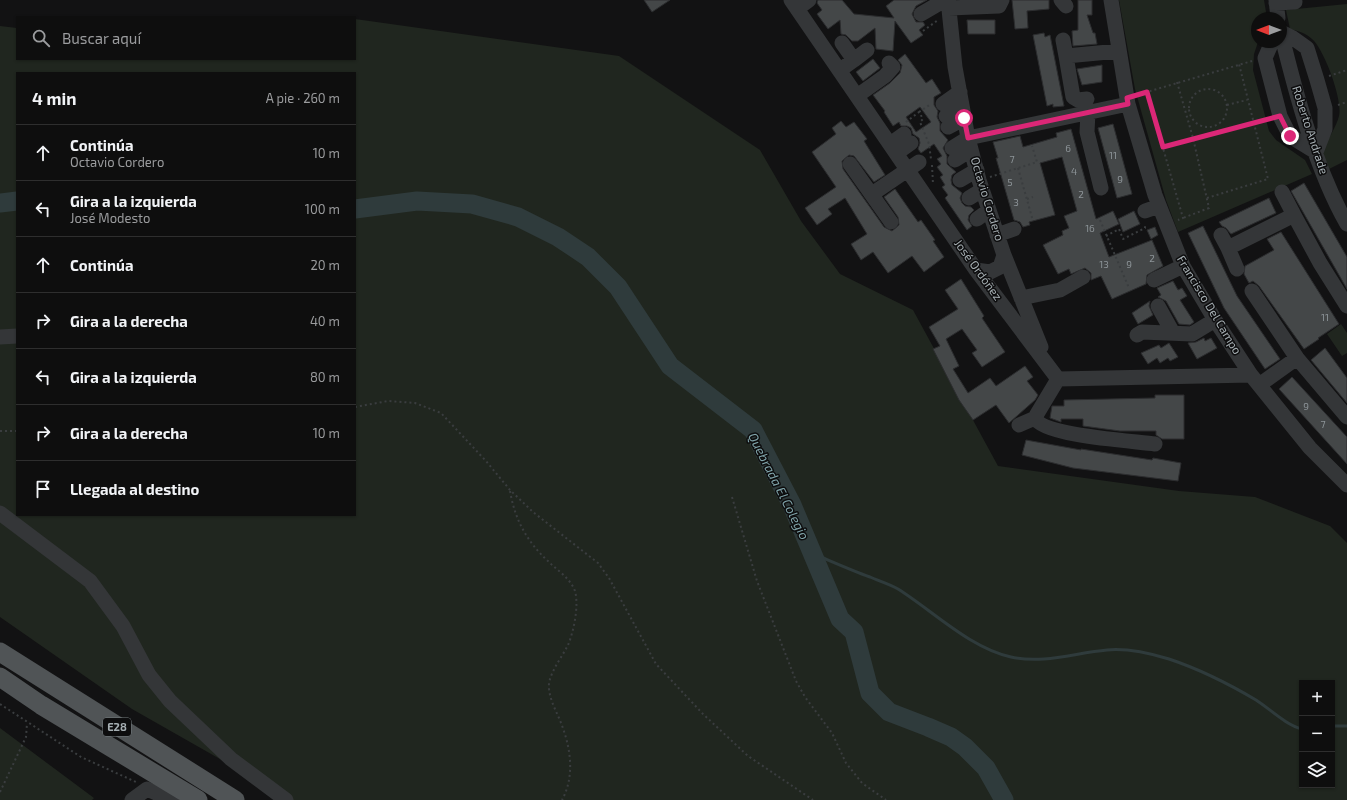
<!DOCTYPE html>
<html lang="es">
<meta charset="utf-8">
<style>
body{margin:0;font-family:"Exo 2",sans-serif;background:#171717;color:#f1f3f6}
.controls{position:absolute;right:12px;bottom:12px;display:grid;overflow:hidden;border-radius:0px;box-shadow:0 1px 3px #0004}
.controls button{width:36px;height:36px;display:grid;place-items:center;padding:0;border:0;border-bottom:1px solid #2e2e2e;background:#0e0e0e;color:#f1f3f6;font:20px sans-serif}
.compass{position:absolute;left:1251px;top:12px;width:36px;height:36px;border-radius:50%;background:#0e0e0e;box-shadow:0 1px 3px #0004;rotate:270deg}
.stop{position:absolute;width:12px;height:12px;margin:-9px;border:3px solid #db2777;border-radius:50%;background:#fff}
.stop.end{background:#db2777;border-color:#fff;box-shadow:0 1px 4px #0008}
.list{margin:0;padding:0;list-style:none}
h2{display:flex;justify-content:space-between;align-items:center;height:52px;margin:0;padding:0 16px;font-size:17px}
h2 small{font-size:13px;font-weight:400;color:#9b9c9e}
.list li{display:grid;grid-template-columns:26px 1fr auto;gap:12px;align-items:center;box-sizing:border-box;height:56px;padding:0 16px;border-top:1px solid #2e2e2e}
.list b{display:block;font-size:15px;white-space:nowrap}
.list p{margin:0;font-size:13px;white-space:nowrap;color:#9b9c9e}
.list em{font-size:13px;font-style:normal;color:#9b9c9e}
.icon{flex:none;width:22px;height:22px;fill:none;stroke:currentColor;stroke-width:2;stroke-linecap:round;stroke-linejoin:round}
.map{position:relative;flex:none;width:1347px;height:800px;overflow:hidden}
.search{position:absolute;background:#0e0e0e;box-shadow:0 1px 3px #0004;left:16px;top:16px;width:340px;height:44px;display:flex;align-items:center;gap:10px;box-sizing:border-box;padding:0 14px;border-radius:0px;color:#9b9c9e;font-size:15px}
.panel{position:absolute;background:#0e0e0e;box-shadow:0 1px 3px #0004;left:16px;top:72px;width:340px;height:444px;border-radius:0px}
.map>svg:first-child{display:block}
.green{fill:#20261f;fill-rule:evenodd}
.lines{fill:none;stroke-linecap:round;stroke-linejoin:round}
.stream{stroke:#2f3b3c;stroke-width:3}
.river{stroke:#2f3b3c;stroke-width:19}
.building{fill:#444748;stroke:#2c2d2f;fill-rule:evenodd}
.path{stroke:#3a3d3f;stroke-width:2;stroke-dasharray:2 3;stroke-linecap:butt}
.minor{stroke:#343638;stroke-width:15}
.major{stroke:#505456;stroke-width:19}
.route{stroke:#db2777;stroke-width:5}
.labels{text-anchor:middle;stroke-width:3;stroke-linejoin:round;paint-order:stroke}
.number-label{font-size:10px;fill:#8d9498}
.shield{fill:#0d0d0e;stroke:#777e81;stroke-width:1}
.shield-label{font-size:11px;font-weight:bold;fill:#a5aeb2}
.street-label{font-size:12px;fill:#a5aeb2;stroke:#0d0d0e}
.water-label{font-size:13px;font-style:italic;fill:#80a4aa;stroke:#0d0d0e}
</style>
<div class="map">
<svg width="1347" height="800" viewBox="0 0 1347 800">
<rect width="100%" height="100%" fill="#121213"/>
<!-- green -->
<path class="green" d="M1119,0H1264L1267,18H1257L1258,42L1254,54L1253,70L1269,131L1276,140L1305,160L1312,174L1178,232L1166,200L1135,89Z
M1347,4V160L1329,169L1322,152C1327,140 1336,128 1339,116C1343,100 1324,49 1312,39C1306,33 1298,31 1290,29L1286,10Z
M355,19L619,56L760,150L801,221L840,274L913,310L998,466L1179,491L1255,497L1330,526L1347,543V800H292L132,709L0,617V26L17,28V59H355ZM17,73H355V515H17ZM1302,683H1332V785H1302Z
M1341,324L1347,333V353L1342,356L1327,334Z
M0,728L94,798L92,800H0Z"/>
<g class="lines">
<!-- stream -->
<path class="stream" d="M814,554C833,562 851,570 870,577C879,581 889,584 898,589C933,611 970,648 1011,657C1044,664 1074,653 1107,650C1127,648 1149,653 1169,659C1199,669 1229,684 1256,700C1270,709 1286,725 1302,729
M1332,726H1347"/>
<!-- river -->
<path class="river" d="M0,203L17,201
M355,209L417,201L472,204L518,217L558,237L588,257L618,287L670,366L753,430L792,505L840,619L854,632L870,693L889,712L928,727L951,737L965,747L986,768L1004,800"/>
</g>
<!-- building -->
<path class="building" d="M644,0H670L652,12Z
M818,0H842L854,14L894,18L886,6L894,0H927L916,6L912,14L916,22H923L925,25L919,30L923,35L911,43L895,21L893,51L876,49L875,28L858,41H852L846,35L841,34L840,20L828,29L817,14L822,10L817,3Z
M1012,0H1049V9L1027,11L1028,28L1015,29Z
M1078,0H1092V15H1087L1093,33H1095L1097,44L1073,46L1072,31L1078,30Z
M967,20H995V34H968Z
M1044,33L1045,37L1050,35L1064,106L1053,107V104L1047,106L1033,35Z
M905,54L926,83L932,79L941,93L934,97V105L938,111L937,117L940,123V131L948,140L943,148L947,156V164L956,172L952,175L951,180L952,185L962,193L960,198L962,203L965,206L971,207L974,210L969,215L968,220L972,226L967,230L945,198L948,195L942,187L945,185L940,177L943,175L937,167L941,164L937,159L942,156L934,144L921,153L918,149L920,143L919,138L913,134L911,128L907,126H901L899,122L893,126L884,112L885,111L873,95L890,83L900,73L902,65L898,60ZM920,107L931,122L916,132L906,117Z
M873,59L880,68L863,81L856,72Z
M1102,65V82L1082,85L1077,69Z
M841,121L846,127L854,122L867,139L864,141L885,175L874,182L854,156L849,155L842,161L843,169L884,227L892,231L899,225L898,217L884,197L895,189L918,222L921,220L935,240L933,241L944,257L924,272L912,256L888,273L873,252L861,260L851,244L867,234L845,198L828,209L832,214L817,225L805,208L836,187L812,152L836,134L832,128Z
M1113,124L1132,194L1117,198L1098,128Z
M1071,129L1096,219L1113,211L1119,224L1100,233L1109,257L1152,240L1163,266L1147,275L1146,284L1112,299L1101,276L1091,280V273L1085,268L1071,274L1069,269L1058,274L1043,245L1063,235L1062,231L1069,228L1064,216L1077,211L1062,157L1040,163L1055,215L1029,222L1030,225L1023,227L1020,222L1014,220L996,158H998L993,142L1020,136L1023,147L1057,137L1056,133Z
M1304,183L1347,257V289L1291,191Z
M1269,198L1276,213L1231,234L1226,228L1222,226L1219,222Z
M1134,211L1140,224L1123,232L1118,219Z
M1203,226L1237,296L1280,359L1265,369L1224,308L1188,233Z
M1155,227L1158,235L1151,239L1147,230Z
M1281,232L1339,324L1318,338L1319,339L1304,349L1259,286L1253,281L1249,283L1244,274L1245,266L1274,250L1267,239Z
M961,279L984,316L982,318L1005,352L982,367L972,353L977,350L962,329L946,339L959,366L953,369L968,393L990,378L996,386L1025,366L1033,377L1027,381L1038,395L1035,400L1009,423L996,405L973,420L959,400L933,349L940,346L929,327L958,309L945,290Z
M1173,281L1178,290L1182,288L1187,296L1180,300L1194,322L1190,325L1179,324L1166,301L1158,297L1161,295L1157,288Z
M1150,301L1149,306L1153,315L1138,324L1132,313Z
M1204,338L1205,341L1211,338L1217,348L1197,359L1188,343L1196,342Z
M1169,343L1178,357L1170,361L1168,358L1160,363L1157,358L1148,364L1141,353L1159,345L1161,348Z
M1325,348L1347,378V403L1311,360Z
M1292,377L1347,437V464L1279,389Z
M1155,395H1184V439H1162L1156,435V431H1120L1083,426V419H1061V422L1050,418L1052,406H1064V400L1155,398Z
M1026,440L1081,450V449L1152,460L1153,458L1181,463L1178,481L1073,468L1022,455Z"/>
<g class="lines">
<!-- path -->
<path class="path" d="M923,31L938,20
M1329,76L1347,70
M1177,82L1193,138L1209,208L1183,218
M1189 108a19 19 0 1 1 38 0a19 19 0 1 1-38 0Z
M1147,92L1183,218L1178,220
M1140,94L1252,61
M1227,105L1247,100
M1338,105L1347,102
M919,112L931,104
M906,122L919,112L923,119L920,122L929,144L931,159
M1163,147L1269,118
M932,165L933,184
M1018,168L1033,221
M990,177L1037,162L1032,146
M1207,198L1268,179L1239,64
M1027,199L1033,197
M1100,220L1129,288
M1106,236L1119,229L1123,239L1145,228V224
M355,407L388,401L415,403L441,413L486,461L510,490L533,512L598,563L609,578L656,664L703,714L748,756L813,800
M0,431H17
M510,491C515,520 527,542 549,562C558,571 570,578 575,591C579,605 574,631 568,645C562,657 552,669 549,683C548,695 554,707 559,718C570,744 576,774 562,800
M732,497L757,581L796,681L805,697L832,733L846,763L862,783L886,800
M0,704L81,757L136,782
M0,792L26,737L27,723"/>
<!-- minor -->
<path class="minor" d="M791,0L976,270L1058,379L1251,375
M948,0L955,67L968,138L979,180L1004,255L1041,347
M1061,0L1066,6
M1111,0L1128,104L1155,195L1183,266L1215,320L1251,375L1310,448L1347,485
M1276,0L1278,18
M1276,3L1295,2
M949,8L999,6L1002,0
M797,9L809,0
M921,14L945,0
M1281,33C1296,94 1316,170 1347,224
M1063,40L1066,56
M1272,42L1265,58L1280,116L1290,136L1316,152L1325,129V108L1317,80L1307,48L1293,38L1281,32
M854,60L867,50
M840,70L854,60L842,43
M857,96L885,76L893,67L889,63
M1087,99L1078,100L1073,97L1066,56L1119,51
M943,104L960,92
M1088,112L1087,132L1101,188
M946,116L962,106
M948,127L965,118
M890,144L904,134
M952,148L968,138L1128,104
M897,153L911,143
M955,160L971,150
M850,164L891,222
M960,180L977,170
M1282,192L1294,215
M872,194L919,162
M969,198L982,190
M1145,211L1159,206
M977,219L988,211
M997,235L1014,229
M1221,235L1228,248
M1237,269L1228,248L1294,215L1320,263L1347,306
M976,270L990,272L1000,267L1004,255
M1154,280L1183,266
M1252,291L1297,358L1347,417
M1021,298L1060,290L1083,277
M1158,306L1173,333
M1137,335L1142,332L1192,334L1215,320
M0,337L17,336
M1058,379L1037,414L1035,418C1043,436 1134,441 1155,444
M1259,385L1297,358
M1019,425L1035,418
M0,513L90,581L123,626L149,675L170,701L231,759L286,800
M132,800L147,789L172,800"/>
<!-- major -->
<path class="major" d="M0,652L235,800
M0,677L41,705L198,800"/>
</g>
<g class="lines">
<!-- route -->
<path class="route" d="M964,118L968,138L1128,104L1127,98L1147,92L1163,147L1280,116L1290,136"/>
</g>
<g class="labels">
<!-- number labels -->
<g class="number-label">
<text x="1068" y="152">6</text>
<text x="1113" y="159">11</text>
<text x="1012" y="163">7</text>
<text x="1074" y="175">4</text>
<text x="1120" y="183">9</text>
<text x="1010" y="186">5</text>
<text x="1081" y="198">2</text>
<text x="1016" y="206">3</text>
<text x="1090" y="232">16</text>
<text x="1152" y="262">2</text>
<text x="1104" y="268">13</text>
<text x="1129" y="268">9</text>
<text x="1325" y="321">11</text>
<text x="1306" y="410">9</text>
<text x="1323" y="428">7</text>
</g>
<!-- shield labels -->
<rect class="shield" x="103" y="718" width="28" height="18" rx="3"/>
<g class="shield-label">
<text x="117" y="731">E28</text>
</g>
<!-- street labels -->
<g class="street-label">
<text transform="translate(1310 130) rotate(72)" y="4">Roberto Andrade</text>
<text transform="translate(987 199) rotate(73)" y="4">Octavio Cordero</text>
<text transform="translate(978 270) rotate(54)" y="4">José Ordóñez</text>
<text transform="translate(1209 305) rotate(59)" y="4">Francisco Del Campo</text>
</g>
<!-- water labels -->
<g class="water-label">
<text transform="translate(779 486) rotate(63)" y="5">Quebrada El Colegio</text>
</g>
</g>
</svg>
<div class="controls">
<button>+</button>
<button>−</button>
<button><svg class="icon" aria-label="layers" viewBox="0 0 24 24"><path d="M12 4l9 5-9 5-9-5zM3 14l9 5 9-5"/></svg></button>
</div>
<svg class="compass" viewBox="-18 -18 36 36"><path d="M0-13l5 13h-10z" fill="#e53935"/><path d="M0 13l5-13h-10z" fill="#9b9c9e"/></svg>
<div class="stop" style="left:964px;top:118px"></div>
<div class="stop end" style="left:1290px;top:136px"></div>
<div class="search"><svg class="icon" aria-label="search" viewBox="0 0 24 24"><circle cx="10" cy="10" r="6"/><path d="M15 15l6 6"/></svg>Buscar aquí</div>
<section class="panel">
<h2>4 min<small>A pie · 260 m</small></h2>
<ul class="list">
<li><svg class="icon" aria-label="ahead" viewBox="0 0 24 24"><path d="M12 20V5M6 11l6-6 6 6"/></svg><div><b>Continúa</b><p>Octavio Cordero</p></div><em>10 m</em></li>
<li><svg class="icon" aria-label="left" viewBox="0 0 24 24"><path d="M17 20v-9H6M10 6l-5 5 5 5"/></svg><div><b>Gira a la izquierda</b><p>José Modesto</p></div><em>100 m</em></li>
<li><svg class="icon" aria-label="ahead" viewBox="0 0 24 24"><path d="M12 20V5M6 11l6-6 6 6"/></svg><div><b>Continúa</b></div><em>20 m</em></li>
<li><svg class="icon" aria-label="right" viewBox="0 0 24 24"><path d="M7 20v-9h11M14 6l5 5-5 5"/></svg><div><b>Gira a la derecha</b></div><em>40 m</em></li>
<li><svg class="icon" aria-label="left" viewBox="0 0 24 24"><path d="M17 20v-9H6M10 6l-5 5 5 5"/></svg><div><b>Gira a la izquierda</b></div><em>80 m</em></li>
<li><svg class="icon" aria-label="right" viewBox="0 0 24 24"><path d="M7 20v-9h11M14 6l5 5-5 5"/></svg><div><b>Gira a la derecha</b></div><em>10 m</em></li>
<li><svg class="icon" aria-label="arrive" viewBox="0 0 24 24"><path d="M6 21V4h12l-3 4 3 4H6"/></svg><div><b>Llegada al destino</b></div></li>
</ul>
</section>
</div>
